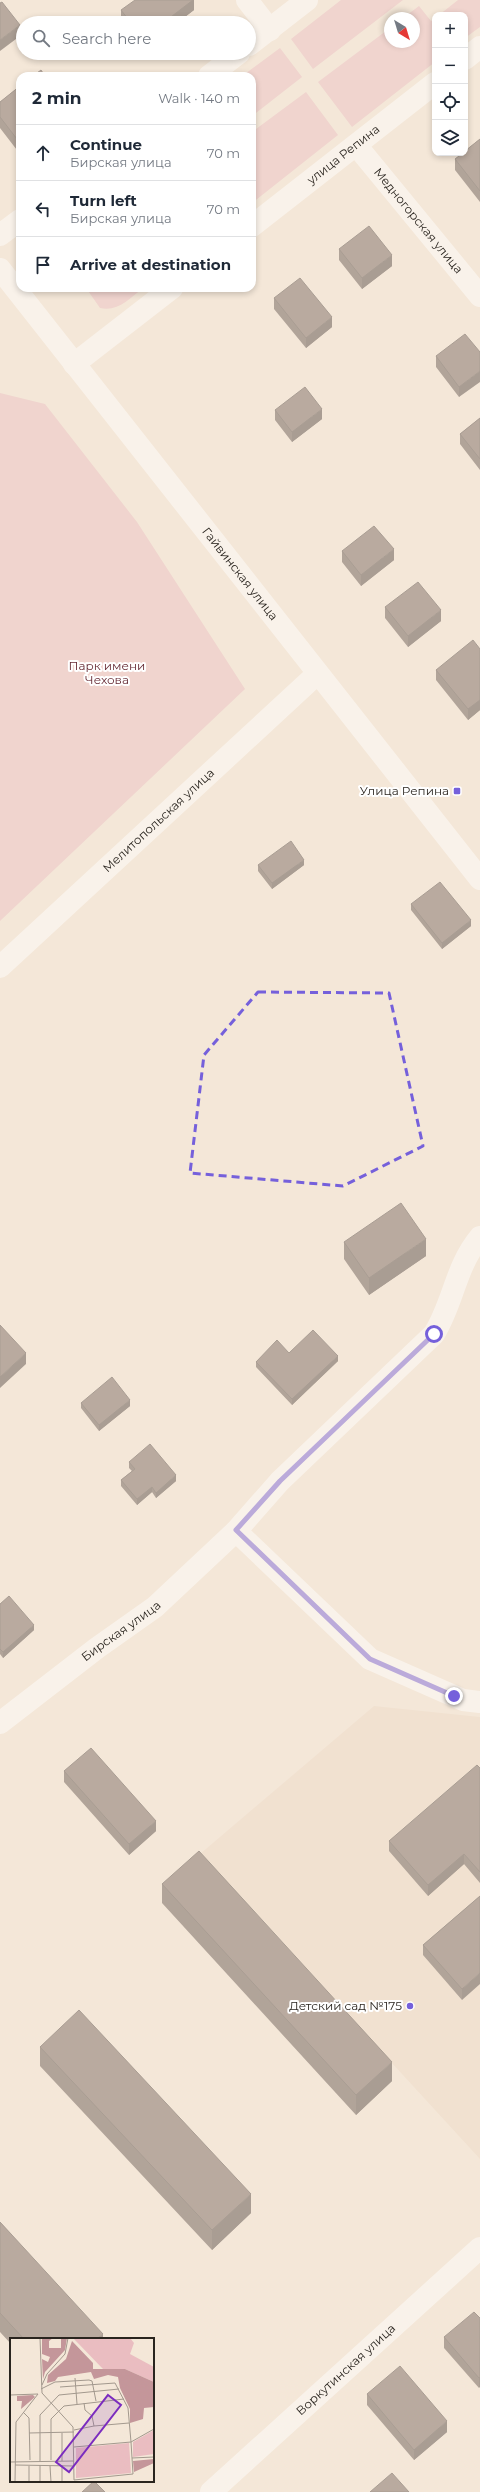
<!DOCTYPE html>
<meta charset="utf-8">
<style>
body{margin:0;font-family:Montserrat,sans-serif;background:#f6f6f7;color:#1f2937}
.controls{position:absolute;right:12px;top:12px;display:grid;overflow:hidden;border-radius:8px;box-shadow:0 2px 6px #0003}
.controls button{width:36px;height:36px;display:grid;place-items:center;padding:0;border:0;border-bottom:1px solid #e0e1e3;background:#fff;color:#1f2937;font:20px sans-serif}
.compass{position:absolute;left:384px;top:12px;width:36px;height:36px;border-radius:50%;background:#fff;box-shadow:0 2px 6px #0003;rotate:142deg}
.stop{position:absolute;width:12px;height:12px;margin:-9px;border:3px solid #7560db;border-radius:50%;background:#fff}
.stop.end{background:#7560db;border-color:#fff;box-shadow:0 1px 4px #0008}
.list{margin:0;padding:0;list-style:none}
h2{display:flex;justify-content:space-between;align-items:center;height:52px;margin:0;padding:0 16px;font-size:17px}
h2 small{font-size:13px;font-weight:400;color:#747a83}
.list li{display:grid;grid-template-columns:26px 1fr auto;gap:12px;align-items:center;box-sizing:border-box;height:56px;padding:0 16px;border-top:1px solid #e0e1e3}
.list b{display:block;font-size:15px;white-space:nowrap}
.list p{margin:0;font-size:13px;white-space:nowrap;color:#747a83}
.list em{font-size:13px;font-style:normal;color:#747a83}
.icon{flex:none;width:22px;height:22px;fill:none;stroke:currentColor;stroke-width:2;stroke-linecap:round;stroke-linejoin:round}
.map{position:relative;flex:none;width:480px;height:2492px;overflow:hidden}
.search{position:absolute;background:#fff;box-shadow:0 2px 6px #0003;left:16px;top:16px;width:240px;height:44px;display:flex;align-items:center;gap:10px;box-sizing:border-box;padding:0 14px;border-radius:22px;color:#747a83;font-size:15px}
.panel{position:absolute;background:#fff;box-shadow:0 2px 6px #0003;left:16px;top:72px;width:240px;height:220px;border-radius:12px}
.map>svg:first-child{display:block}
.built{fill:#eddac6}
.green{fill:#eabdc1}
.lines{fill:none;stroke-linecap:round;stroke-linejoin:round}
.minor{stroke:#fff;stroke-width:22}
.major{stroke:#fff;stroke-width:22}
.wall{fill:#61534d}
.shaded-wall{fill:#4f443f}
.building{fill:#71615a;stroke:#4f443f}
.route{stroke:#7560db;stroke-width:5}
.marked{fill:none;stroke:#7560db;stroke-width:3;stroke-dasharray:8 5;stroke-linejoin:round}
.poi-dot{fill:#7560db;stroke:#fff;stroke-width:1.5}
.labels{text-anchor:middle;stroke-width:4;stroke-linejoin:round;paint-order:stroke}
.street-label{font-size:12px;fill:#2a251f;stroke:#fff}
.park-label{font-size:12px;fill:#652a34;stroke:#fff}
.poi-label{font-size:12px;fill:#2a251f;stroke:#fff;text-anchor:end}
.inset-road{fill:none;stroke:#a3998e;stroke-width:1}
.view{fill:#7b2cbf;fill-opacity:0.15;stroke:#7b2cbf;stroke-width:2}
.inset-edge{fill:none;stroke:#2a251f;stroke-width:2}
</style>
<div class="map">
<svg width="480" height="2492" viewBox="0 0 480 2492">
<rect width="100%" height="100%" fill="#f4e7d8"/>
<!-- built -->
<path class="built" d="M374,1706L480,1717V2159L200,1854Z"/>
<!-- green -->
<path class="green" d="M341,0H403L313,69L291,39Z
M458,0H480V27L465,38V15H439Z
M419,6L431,21L435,18V62L352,127L318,82L390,28V42H414V18H403Z
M280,48L302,77L252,116V76H242Z
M306,92L338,135L252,203V132Z
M86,288H143C129,299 118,312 100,308Z
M0,393L45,404L137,522L245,689L0,921Z"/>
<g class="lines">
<!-- minor -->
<g class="minor">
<path d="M247,0L270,30"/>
<path d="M249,45L307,0"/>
<path d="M465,59L480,47"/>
<path d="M209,76L239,53"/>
<path id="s1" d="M356,145L480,296"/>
<path id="s2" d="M252,226L435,83"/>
<path d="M0,235L20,220"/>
<path d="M74,364L172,288"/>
<path d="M236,1531L280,1481L434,1334C454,1302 455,1267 480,1237"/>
<path id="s3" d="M0,1723L97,1648L155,1607L236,1531L370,1659L463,1700L480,1702"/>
<path id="s4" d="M211,2492L480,2248"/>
</g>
<!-- major -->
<g class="major">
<path id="s5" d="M0,269L480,879"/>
<path id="s6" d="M0,967L317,674"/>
</g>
</g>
<!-- wall -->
<path class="wall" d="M194,0V10L177,23H123L121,21V10Z
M20,86V154L0,128V102Z
M480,139V202L455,170V159Z
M339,249L392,266L362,289L339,260Z
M274,298L332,327L306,348L274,309Z
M480,352L459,397L436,367V356Z
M275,410L322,419L292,442L275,420Z
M480,418V470L460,444V434Z
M342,551L394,560L361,586L342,562Z
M385,607L441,621L408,647L385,618Z
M480,649V710L468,720L436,680V670Z
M258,865H304L272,889L258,871Z
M411,904L471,926L442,949L411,910Z
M344,1242L426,1256L369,1295L344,1259Z
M289,1353L338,1361L292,1405L256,1367V1362Z
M81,1403L130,1406L99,1431L81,1408Z
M129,1462L176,1481L156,1498L152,1492L137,1505L121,1486V1480L132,1471L129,1468Z
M0,1604L34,1630L3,1658L0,1654Z
M480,1768V1883L464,1864L428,1896L389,1851V1841Z
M64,1771L156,1831L129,1855L64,1782Z
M162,1884L392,2081L356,2115L162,1903Z
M480,1896L462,2000L423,1955V1945Z
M40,2047L251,2213L212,2250L40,2066Z
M0,2222L103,2339H11V2344L0,2332Z
M480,2318L479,2388L444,2348V2337Z
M367,2394L447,2432L414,2460L367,2405Z"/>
<!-- shaded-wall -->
<path class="shaded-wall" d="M193,0H194V10L177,23H163Z
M20,25V36L0,51V40Z
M392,255V266L362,289V278Z
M332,317V327L306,348V338Z
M480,371V382L459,397V387Z
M322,409V419L292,442V432Z
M394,549V560L361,586V575Z
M441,610V621L408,647V636Z
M480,700V710L468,720V709Z
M304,860V865L272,889V883Z
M471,920V926L442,949V943Z
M426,1239V1256L369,1295V1278Z
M26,1353V1364L0,1388V1377Z
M338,1356V1361L292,1405V1399Z
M130,1400V1406L99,1431V1425Z
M176,1475V1481L156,1498V1493Z
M152,1487V1492L137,1505V1499Z
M34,1625V1630L3,1658V1652Z
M156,1821V1831L129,1855V1844Z
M464,1854V1864L428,1896V1885Z
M480,1973V1984L462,2000V1989Z
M392,2062V2081L356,2115V2095Z
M251,2194V2213L212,2250V2230Z
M103,2334V2339H97Z
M480,2377V2387L479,2388V2378Z
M447,2421V2432L414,2460V2450Z"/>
<!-- building -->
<path class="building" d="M135,0H193L163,23H131L121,10Z
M2,2L20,25L0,40V3Z
M41,70L45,76H33Z
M20,86V143L0,117V102Z
M480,139V191L455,159L463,153H465V151Z
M369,226L392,255L362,278L339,249Z
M300,278L332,317L306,338L274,298Z
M465,334L480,352V371L459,387L436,356Z
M305,387L322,409L292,432L275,410Z
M480,418V459L460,434Z
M374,526L394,549L361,575L342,551Z
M418,582L441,610L408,636L385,607Z
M473,640L480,649V700L468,709L436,670Z
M291,841L304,860L272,883L258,865Z
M440,882L471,920L442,943L411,904Z
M401,1203L426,1239L369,1278L344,1242Z
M0,1325L26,1353L0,1377Z
M313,1330L338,1356L292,1399L256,1362L277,1340L289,1353Z
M112,1377L130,1400L99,1425L81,1403Z
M150,1444L176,1475L156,1493L152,1487L137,1499L121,1480L135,1469L129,1462Z
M9,1596L34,1625L3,1652L0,1649V1604Z
M91,1748L156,1821L129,1844L64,1771Z
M477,1765L480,1768V1872L464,1854L428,1885L389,1841Z
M199,1851L392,2062L356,2095L162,1884Z
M480,1896V1973L462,1989L423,1945Z
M79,2010L251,2194L212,2230L40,2047Z
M0,2222L103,2334L97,2339H24L0,2313Z
M474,2312L480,2318V2377L479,2378L444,2337Z
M400,2366L447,2421L414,2450L367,2394Z
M392,2473L409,2492H370Z
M94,2481L105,2492H82Z"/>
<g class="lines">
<!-- route -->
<path class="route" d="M434,1334L280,1481L236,1530L370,1659L454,1696"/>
</g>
<!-- marked area -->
<path d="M0 0H480V2492H0ZM258,992L389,993L423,1146L343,1186L190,1173L204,1055Z" fill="#f4e7d8" fill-opacity=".55" fill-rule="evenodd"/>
<path class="marked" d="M258,992L389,993L423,1146L343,1186L190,1173L204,1055Z"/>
<!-- markers -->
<g class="poi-dot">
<rect x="453" y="787" width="8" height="8" rx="2"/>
<circle cx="410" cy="2006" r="4"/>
</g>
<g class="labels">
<!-- street labels -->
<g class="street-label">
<text dy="4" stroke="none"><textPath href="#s2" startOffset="116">улица Репина</textPath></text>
<text dy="4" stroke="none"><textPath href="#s1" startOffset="98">Медногорская улица</textPath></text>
<text dy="4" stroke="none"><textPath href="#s5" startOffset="388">Гайвинская улица</textPath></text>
<text dy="4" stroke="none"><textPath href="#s6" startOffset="216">Мелитопольская улица</textPath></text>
<text dy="4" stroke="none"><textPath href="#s3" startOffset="152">Бирская улица</textPath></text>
<text dy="4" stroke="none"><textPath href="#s4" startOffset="182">Воркутинская улица</textPath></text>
</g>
<!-- park labels -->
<g class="park-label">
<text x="107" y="670">Парк имени<tspan x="107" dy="14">Чехова</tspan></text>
</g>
<!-- poi labels -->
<g class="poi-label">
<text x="449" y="795">Улица Репина</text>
<text x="402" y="2010">Детский сад №175</text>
</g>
</g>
<!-- overview -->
<g transform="translate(10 2338)">
<rect width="144" height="144" fill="#f4e7d8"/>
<path d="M63,0H120L124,5L120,16L144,29V44L115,31L94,32ZM144,92V116L123,119V104ZM119,105L121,135L66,140V110Z" fill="#eabdc1"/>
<path d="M32,0H43L39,3V10H51V0H57L55,12L35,34L33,41L32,21L38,24L40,19L32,16ZM62,3L83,25V31H115L144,44V69L134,70L133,81L120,85V71L110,50L108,39L98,37L84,41L81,34L48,39L45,43L37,45L38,37L56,21ZM23,57L25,59L11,71L12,63H7V58ZM144,121V125L124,134L123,123Z" fill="#c4969a"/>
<path class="inset-road" d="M30,0L32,55L63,89L64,142L123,136L121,104L64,109M65,40L67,66M32,47L37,36L55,16L58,0M50,49L105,45L118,70L121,104M31,51L45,44L79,42L82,43L86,63M0,57L28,56M74,65L75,72L82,78L84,88L119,85M13,74L19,80L20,122M64,92L84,88M19,95L64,94M121,104L144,91M122,120L144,119M41,122V81L54,68L114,61M30,123V77L49,57L109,51M52,123V95M0,124L64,123M5,127L64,128M19,128V144M40,128L41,144M5,144L6,84L28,56M30,144V127M52,144V127"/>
<path class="view" d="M98,57L111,67L59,134L46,124Z"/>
<rect width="144" height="144" class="inset-edge"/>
</g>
</svg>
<div class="controls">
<button>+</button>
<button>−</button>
<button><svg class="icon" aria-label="locate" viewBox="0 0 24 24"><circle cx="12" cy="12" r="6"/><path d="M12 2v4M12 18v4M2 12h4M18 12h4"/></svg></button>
<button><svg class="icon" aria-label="layers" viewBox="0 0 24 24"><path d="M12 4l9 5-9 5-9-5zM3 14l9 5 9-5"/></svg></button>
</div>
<svg class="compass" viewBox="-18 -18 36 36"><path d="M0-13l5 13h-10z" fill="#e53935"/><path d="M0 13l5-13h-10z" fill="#747a83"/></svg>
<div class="stop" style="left:434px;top:1334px"></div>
<div class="stop end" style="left:454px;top:1696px"></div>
<div class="search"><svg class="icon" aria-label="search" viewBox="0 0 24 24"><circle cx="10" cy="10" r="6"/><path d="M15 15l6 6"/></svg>Search here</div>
<section class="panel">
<h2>2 min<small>Walk · 140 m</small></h2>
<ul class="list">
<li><svg class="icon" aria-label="ahead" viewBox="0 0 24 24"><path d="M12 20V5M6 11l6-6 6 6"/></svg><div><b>Continue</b><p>Бирская улица</p></div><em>70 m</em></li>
<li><svg class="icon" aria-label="left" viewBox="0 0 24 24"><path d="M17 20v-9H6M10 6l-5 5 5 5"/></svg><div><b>Turn left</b><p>Бирская улица</p></div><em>70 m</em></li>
<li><svg class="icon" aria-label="arrive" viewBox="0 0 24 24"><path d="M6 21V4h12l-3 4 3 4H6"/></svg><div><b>Arrive at destination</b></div></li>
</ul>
</section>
</div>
